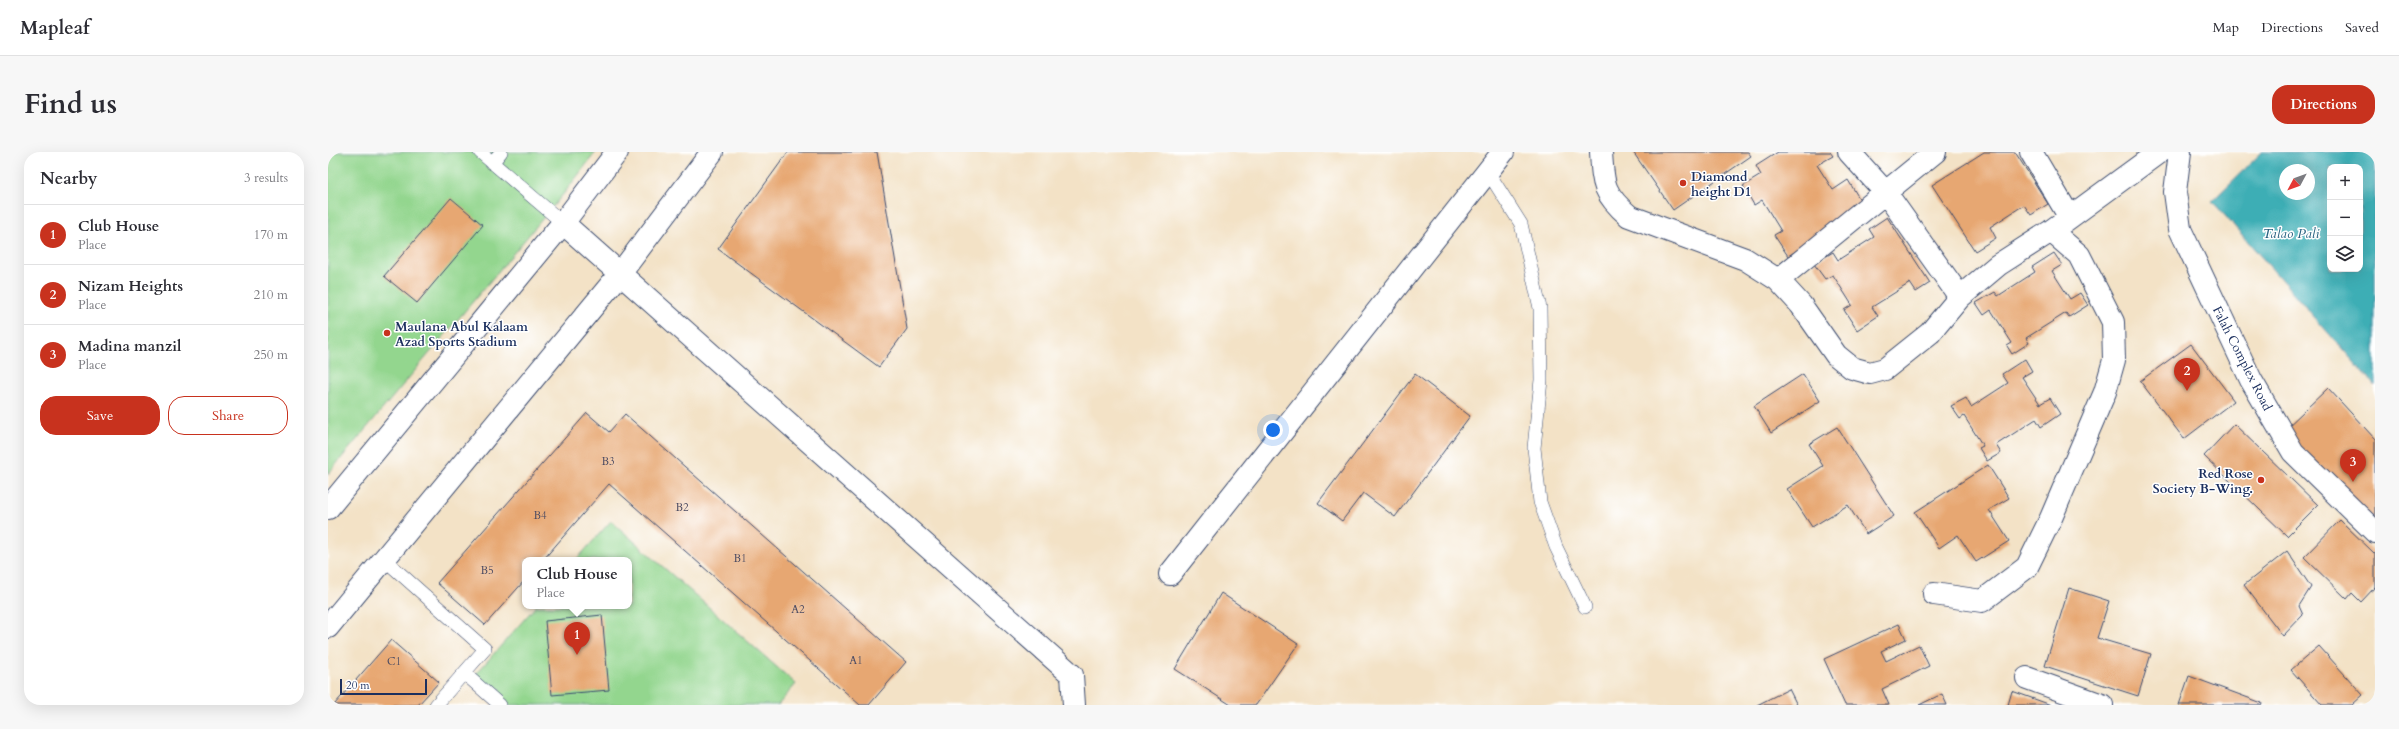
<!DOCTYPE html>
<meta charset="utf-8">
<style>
body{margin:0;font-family:Cardo,serif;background:#f7f7f7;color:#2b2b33}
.controls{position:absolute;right:12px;top:12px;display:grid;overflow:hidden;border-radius:8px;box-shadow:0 4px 16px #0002}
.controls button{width:36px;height:36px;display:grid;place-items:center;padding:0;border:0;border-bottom:1px solid #e1e1e2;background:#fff;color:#2b2b33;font:20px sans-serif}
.compass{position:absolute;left:1951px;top:12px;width:36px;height:36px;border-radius:50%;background:#fff;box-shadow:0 4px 16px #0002;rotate:229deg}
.scale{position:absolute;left:12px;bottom:10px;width:87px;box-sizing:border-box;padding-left:4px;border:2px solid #1b2f5e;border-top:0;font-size:11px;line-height:14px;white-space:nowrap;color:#1b2f5e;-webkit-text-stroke:3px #fff;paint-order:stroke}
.you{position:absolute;left:945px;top:278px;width:14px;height:14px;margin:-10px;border:3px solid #fff;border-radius:50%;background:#1a73e8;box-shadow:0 0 0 6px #1a73e833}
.badge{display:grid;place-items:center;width:26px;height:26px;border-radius:50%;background:#c8321e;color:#fff;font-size:13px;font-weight:700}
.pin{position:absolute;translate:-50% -33px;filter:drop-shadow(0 1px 2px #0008)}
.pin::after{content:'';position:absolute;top:21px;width:14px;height:12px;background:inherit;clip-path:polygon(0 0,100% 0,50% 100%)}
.popup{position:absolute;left:194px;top:405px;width:110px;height:52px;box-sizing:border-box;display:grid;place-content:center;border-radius:8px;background:#fff;filter:drop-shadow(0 1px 3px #0005);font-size:13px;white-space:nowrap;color:#7c7c81}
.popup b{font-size:15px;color:#2b2b33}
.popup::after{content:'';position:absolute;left:50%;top:100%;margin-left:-8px;border:8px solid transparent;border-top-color:#fff}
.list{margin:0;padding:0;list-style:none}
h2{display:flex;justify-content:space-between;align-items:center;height:52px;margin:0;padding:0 16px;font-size:17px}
h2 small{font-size:13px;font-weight:400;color:#7c7c81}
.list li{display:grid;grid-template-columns:26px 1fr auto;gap:12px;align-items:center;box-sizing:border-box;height:60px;padding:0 16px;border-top:1px solid #e1e1e2}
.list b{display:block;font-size:15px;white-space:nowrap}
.list p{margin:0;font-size:13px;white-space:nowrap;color:#7c7c81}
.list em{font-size:13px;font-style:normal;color:#7c7c81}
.actions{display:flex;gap:8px;padding:12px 16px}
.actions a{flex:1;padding:9px 0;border:1px solid #c8321e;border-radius:16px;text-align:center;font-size:14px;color:#c8321e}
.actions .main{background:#c8321e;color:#fff}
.icon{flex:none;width:22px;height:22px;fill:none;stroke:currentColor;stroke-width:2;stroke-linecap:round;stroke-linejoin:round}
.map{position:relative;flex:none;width:2047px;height:553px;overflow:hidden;border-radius:16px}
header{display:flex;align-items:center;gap:24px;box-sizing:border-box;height:56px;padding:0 20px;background:#fff;border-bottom:1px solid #e1e1e2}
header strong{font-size:19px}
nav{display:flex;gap:22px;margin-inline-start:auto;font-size:14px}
.intro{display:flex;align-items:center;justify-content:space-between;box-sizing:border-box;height:96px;padding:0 24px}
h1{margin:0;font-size:28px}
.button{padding:10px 18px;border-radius:16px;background:#c8321e;color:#fff;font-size:14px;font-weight:700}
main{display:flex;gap:24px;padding:0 24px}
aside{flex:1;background:#fff;border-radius:16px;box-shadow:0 4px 16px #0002}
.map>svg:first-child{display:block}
.green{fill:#93d68e;stroke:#578276}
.water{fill:#3caeb5;stroke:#2c6e8a;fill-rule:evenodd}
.building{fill:#e7a772}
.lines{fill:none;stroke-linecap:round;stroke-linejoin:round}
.service-casing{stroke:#3b4a6e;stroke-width:14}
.minor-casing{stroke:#3b4a6e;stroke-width:24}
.tertiary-casing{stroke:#3b4a6e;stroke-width:24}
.service{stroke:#fff;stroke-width:13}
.minor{stroke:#fff;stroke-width:22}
.tertiary{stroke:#fff;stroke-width:22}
.poi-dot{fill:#c8321e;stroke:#fff;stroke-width:1.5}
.labels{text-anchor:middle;stroke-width:3;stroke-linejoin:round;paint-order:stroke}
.number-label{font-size:11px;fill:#4e4d63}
.poi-label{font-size:13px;font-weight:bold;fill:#1b2f5e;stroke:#fff;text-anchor:start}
.street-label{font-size:13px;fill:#1b2f5e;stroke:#fff}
.water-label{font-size:14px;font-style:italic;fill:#286281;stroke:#fff}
</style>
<header>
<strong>Mapleaf</strong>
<nav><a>Map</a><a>Directions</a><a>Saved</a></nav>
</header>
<div class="intro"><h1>Find us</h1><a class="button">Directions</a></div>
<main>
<aside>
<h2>Nearby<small>3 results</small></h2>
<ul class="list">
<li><span class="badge">1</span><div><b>Club House</b><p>Place</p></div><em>170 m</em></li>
<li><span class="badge">2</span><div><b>Nizam Heights</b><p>Place</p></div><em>210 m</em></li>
<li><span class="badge">3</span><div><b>Madina manzil</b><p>Place</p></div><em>250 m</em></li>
</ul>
<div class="actions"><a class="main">Save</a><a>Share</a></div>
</aside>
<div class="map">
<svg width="2047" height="553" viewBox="0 0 2047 553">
<rect width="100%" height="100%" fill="#fff"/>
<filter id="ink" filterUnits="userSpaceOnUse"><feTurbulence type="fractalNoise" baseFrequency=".025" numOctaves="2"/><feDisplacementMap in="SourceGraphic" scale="8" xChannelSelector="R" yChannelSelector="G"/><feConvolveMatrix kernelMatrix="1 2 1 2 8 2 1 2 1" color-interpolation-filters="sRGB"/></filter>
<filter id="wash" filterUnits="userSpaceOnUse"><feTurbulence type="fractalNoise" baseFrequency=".012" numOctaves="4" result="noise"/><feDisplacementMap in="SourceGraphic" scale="16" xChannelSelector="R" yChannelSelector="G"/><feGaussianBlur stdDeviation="0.9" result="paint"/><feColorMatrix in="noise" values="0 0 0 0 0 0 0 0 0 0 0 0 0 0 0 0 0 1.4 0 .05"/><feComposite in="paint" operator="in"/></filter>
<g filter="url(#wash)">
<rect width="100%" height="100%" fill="#f3e2c6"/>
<!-- green -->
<path class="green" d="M0,0H268L237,40L0,322Z
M283,369L468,532L450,553H181L147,523L208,454H301V408H248Z"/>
<!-- water -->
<path class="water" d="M1934,0H2047V234L1884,49ZM2002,15H2032V117H2002ZM1957,18H1981V42H1957Z"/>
<g id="blocks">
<!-- building -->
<path class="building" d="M460,0H549L579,177L551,215L390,97Z
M1305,0H1420L1423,4L1345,58Z
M1450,0H1502L1505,4L1489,13L1505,38L1520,28L1537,56L1460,104L1446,83L1453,79L1434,48L1426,53L1415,34L1433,23L1428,14Z
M1656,0H1687L1720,52L1703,63L1696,53L1662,75L1668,86L1647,99L1604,33Z
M123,46L155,73L89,151L56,124Z
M1559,65L1602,131L1588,140L1582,131L1544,155L1550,164L1529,178L1516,158L1524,153L1505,123L1497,127L1486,112L1505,100L1510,108L1546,85L1541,77Z
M1726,101L1734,113L1724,119L1742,147L1752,141L1760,153L1741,165L1738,161L1698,186L1701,191L1684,202L1679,194L1684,191L1663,158L1656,163L1648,151L1667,140L1670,144L1707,120L1704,115Z
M1863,192L1906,249L1856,287L1812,229Z
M1697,207L1704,219L1694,225L1712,252L1722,246L1732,262L1713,275L1708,267L1668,293L1673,301L1659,309L1651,296L1655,294L1636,264L1632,267L1623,254L1638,246L1643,255L1680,231L1674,222Z
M1087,222L1142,264L1067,365L1035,341L1014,369L990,351Z
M1475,222L1492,249L1443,281L1426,254Z
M2000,236L2047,287V373L1955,279Z
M259,261L281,280L297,262L578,510L541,553H532L281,332L215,408H197V428L157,473L109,431Z
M1906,272L1990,353L1959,384L1876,304Z
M1509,275L1566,364L1538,382L1520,353L1484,375L1459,337L1495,314L1481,292Z
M1660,313L1681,346L1661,358L1681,389L1648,410L1630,383L1611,396L1587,360Z
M2012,368L2047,402V435L2033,450L2024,441L2019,447L1976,405Z
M1959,399L1983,435L1971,454L1975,463L1955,484L1916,433Z
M1741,436L1781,449L1769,486L1823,502L1810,544L1717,514Z
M893,441L970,492L928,553H903L847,517Z
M274,463L281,538L224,543L217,469Z
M1571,472L1578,487L1553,499L1558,509L1591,493L1601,514L1554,537L1561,553H1517L1496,507Z
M63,488L111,530L90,553H6Z
M1991,494L2035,543L2024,553H1994L1963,518Z
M1861,524L1934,551L1933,553H1851Z
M1461,537L1469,553H1429Z
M1684,539L1723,553H1680Z
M1614,542L1619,553H1591Z"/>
</g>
</g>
<g filter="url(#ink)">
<use href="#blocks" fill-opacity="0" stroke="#3b4a6e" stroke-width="1"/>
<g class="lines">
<defs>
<path id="service" d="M152,0L235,71
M164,11L173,0
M1160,20L1193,72L1212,156L1213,228L1206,296L1212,350L1228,395L1257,455
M57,408L157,497L108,553
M136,521L172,553"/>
<path id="minor" d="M1273,0C1275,32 1275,42 1301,64L1417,107L1450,128L1473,153L1508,203L1524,216L1542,221L1557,217L1602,181L1632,145L1670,113L1723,79L1831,0
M1521,0L1558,41L1632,145
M1703,0L1741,64
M1852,0L1847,40L1852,77L1923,228L1965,300L2047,380
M235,71L744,523L746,553
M1450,128L1607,0
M842,422L1175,0
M1606,442L1654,449L1699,415L1723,366L1777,240L1786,208L1785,170L1751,103L1723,79
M1699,526L1774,553"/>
<path id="tertiary" d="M0,356L235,71L289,0
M0,475L291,123L384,0"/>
</defs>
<!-- service casing -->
<use href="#service" class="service-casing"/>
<!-- minor casing -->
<use href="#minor" class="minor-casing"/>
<!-- tertiary casing -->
<use href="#tertiary" class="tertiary-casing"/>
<!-- service -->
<use href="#service" class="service"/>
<!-- minor -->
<use href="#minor" class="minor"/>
<!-- tertiary -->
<use href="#tertiary" class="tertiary"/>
</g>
</g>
<!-- markers -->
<g class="poi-dot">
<circle cx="1355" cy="31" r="4"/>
<circle cx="59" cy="181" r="4"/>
<circle cx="1933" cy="328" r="4"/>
</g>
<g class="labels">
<!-- number labels -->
<g class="number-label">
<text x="280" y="313">B3</text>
<text x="354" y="359">B2</text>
<text x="212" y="367">B4</text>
<text x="412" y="410">B1</text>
<text x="159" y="422">B5</text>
<text x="470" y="461">A2</text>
<text x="528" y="512">A1</text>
<text x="66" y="513">C1</text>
</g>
<!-- poi labels -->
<g class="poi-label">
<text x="1363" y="29">Diamond<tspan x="1363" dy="15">height D1</tspan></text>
<text x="67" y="179">Maulana Abul Kalaam<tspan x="67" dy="15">Azad Sports Stadium</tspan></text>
<text x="1925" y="326" text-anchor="end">Red Rose<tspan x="1925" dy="15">Society B-Wing.</tspan></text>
</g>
<!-- street labels -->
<g class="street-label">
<text transform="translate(1915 206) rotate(63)" y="5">Falah Complex Road</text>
</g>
<!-- water labels -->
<g class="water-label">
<text x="1963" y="86">Talao Pali</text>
</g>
</g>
</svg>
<div class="controls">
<button>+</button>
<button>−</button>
<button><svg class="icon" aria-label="layers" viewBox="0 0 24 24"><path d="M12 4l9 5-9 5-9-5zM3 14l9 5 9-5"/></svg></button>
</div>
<svg class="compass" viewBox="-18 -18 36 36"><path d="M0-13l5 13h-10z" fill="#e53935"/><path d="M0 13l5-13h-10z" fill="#7c7c81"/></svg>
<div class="scale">20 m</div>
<div class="you"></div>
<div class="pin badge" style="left:249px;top:503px">1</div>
<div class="popup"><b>Club House</b>Place</div>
<div class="pin badge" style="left:1859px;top:239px">2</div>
<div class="pin badge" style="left:2025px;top:330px">3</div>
</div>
</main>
